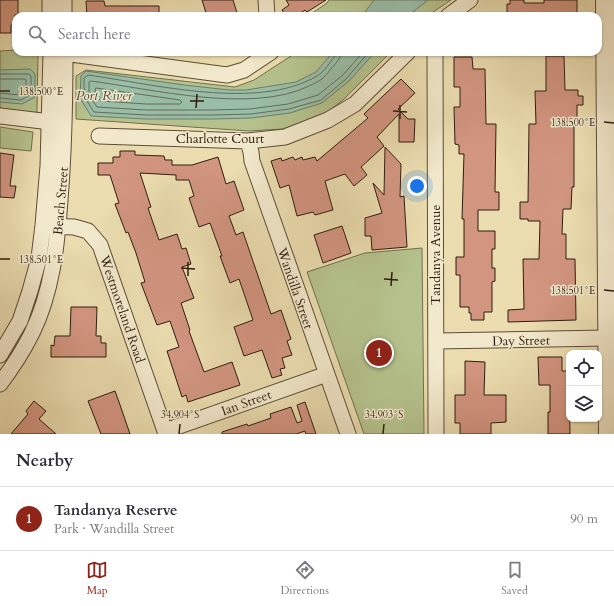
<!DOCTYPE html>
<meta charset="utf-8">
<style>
body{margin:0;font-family:Cardo,serif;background:#f2f2f3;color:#2b2b33}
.controls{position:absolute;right:12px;bottom:12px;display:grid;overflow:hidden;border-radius:8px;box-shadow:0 1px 3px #0004}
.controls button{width:36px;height:36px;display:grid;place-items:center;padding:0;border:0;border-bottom:1px solid #e1e1e2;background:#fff;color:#2b2b33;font:20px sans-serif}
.you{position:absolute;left:417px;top:186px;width:14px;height:14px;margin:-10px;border:3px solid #fff;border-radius:50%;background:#1a73e8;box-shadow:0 0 0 6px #1a73e833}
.badge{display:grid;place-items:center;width:26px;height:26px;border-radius:50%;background:#8f2418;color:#fff;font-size:13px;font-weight:700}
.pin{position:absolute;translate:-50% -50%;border:2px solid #fff;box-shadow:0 1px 4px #0006}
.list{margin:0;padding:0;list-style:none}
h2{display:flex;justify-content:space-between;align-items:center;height:52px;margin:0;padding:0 16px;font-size:17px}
h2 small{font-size:13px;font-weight:400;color:#7c7c81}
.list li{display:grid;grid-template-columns:26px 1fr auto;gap:12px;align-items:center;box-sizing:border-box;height:64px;padding:0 16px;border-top:1px solid #e1e1e2}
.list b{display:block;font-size:15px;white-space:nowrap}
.list p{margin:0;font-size:13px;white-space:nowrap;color:#7c7c81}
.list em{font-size:13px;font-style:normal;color:#7c7c81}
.icon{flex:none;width:22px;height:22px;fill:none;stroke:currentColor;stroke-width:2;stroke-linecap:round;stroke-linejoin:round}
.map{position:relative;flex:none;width:614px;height:434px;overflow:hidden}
.search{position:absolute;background:#fff;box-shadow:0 1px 3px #0004;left:12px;right:12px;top:12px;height:44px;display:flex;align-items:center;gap:10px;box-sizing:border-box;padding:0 14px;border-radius:12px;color:#7c7c81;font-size:15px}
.sheet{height:116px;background:#fff}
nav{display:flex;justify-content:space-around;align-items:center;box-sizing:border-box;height:56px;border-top:1px solid #e1e1e2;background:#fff;font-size:11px;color:#7c7c81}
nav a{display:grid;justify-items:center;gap:2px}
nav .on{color:#8f2418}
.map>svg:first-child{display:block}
.green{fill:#b5c28d;stroke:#72704e}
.water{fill:#99bda6;stroke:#6e7d6a}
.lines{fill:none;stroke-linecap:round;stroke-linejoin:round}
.shore{stroke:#646d5b;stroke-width:1}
.building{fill:#d29580;stroke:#2e1d10}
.minor-casing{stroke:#5d4d38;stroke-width:17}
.tertiary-casing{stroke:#5d4d38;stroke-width:20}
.minor{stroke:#f2e9cc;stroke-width:15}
.tertiary{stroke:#f2e9cc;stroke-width:18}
.ticks{fill:none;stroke:#2e1d10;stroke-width:1.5}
.labels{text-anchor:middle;stroke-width:3;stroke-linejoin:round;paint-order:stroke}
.street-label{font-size:13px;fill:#2e1d10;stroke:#f2e9cc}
.water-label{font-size:14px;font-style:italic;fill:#4e4d3d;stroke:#f2e9cc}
.ticks-label{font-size:10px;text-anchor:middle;fill:#2e1d10;stroke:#f2e9cc;stroke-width:3;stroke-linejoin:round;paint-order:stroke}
</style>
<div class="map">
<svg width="614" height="434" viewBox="0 0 614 434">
<rect width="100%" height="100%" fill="#ebddb0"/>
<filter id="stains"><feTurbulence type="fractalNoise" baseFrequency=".005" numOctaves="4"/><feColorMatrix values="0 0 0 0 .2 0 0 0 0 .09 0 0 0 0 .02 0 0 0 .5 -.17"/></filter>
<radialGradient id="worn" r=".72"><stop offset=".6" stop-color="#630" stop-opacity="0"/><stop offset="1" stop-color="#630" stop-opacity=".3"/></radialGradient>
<!-- green -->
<path class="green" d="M329,0H451L427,16H308L327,3Z
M16,50V52H38L37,112L33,113L0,108V51Z
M297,52H391L344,99L320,118L282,129L249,131L76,119V76L86,70L235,87L254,80Z
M0,127L33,132L31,151L0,148Z
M422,248L424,434H364L307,272L365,253Z"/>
<!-- water -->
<path class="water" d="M374,0H428L408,16H362Z
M333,52H375L349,81L322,103L290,113L251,118L213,119H146L91,116L80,98L81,76L86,71L184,85L229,90H246L296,82L316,72Z
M30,69L35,74V97L22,104L0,102V70Z"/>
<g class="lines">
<!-- shore -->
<path class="shore" d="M336,52L335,56C330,62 324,72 317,76C258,111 153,84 88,75L84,78V96L94,112L146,115H213L251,114L289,109L321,100L346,79L369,52
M341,52C341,59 335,64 330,70C328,73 325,76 322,79C318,82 313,84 309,86C252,114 152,89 91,81L89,82V95L97,107L146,110H213L250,109L288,104L318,95L343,75L363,52
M0,74H29L31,76V94L21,100L0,98
M0,79H25L26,80V91L20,95L0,93
M96,88L180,100L182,102L180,104H146L101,101L95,94Z"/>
</g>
<!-- building -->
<path class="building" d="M0,0H18V15H15V25H11V33H0Z
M202,0H233L238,16H207Z
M286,0H326L307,12L305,10L296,16H286L282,10L289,5Z
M510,0H524V3H544V0H577V16H507V4H510Z
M86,1H104L105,6H159V16H87Z
M546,56H564L565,90H578V96H583V105H577V119H574V187H572L571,209H563L562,234H566V259H575L576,320L508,322V310L524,309L523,259H539L540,221H528V219H520V202H528L529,124H536L535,91H546Z
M454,57H472L473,69H485L486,124H496L495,192H499V210H478V231H495V249H492V268H495V281L492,282V312H484V320H471V313H469V307H460V275H456V257H464V219H462L464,154H459V145L455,144L454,107H460V87H454Z
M401,79L415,93L398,109L408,119H415L414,142H399V114L377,137L384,146L361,167L367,175L354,186L345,174L325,181L333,210L315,215L313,212L297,216L289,185L280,188L271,161L281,158L282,161L293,157L295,160L302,157L303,160L315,157L317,161L368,118L364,114Z
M385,147L401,164L400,197L404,196L407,247L372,250L371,236H365V218L382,213L373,183L384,195Z
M120,151H135V155L164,156L165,160H172V165H192L218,157L226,184L234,181L244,210L229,216L236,235L243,232L271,314L281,310L291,339L287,341L292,355L282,358L285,368L280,369L282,375L272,378L262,350L244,356L234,327L253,320L239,279L230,283L220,256H222L210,223L199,227L189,198L194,196L189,180H176V175L140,173L151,207L148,208L159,240L177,234L182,249L186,248L191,264L182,267L194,298L181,303L190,330L189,331L204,372L232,362L240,385L188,402L186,395L182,397L167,351L179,347L170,321L157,325L141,283L145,282L136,253L128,232L126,233L115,204L119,203L110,175H98V163H113V157H120Z
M0,153L14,155L10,186H16L14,198L0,197Z
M342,226L351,253L323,263L314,235Z
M71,307H97L96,336H101V343H106V357H51V345L54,346L55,336H70Z
M538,357H562V371H569L570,434H548V412H550V385H539Z
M465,361L485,362L484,395H506V422L491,423V434H460V423H455V395H465Z
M115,391L119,402L130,434H101L88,401Z
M34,401L46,411L39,419L56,434H11L28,414L26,411Z
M305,402L316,434H306L305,431L296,434H222V432L247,424L248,426L271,418L270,414L291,407L297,423L302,421L297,405Z"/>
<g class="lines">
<defs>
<path id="minor" d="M50,0V16
M64,0V16
M266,0L267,16
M448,16L470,0
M56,52L227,75L244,70L271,52
M435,52L436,434
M0,116L59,123
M99,136L248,141L285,137L328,120L355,104L408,52
M248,141L251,152L252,161L348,434
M48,226L74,227L88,231L100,245L166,434
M436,341L607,338
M0,355L20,321L30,291L39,258L43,225L48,166L51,52
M0,384C12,368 23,351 32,333C52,292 57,246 60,200C64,151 65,102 65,52
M165,431L327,374"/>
<path id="tertiary" d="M605,0L608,434"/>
</defs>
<!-- minor casing -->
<use href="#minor" class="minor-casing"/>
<!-- tertiary casing -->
<use href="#tertiary" class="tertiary-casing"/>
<!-- minor -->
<use href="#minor" class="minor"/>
<!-- tertiary -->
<use href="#tertiary" class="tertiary"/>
</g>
<!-- ticks -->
<path class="ticks" d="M0,91H10M190,101H204M196,108L197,94M393,111L407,112M400,119V105M604,122L614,123M0,259H10M181,268L195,269M188,276V262M384,279L398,280M391,286L392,272M604,290L614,291M179,434L180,424M383,434L384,424"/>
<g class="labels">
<!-- street labels -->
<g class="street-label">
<text x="220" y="143">Charlotte Court</text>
<text transform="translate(60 201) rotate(-85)" y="5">Beach Street</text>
<text transform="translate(435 255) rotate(-90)" y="5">Tandanya Avenue</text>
<text transform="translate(296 288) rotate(71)" y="5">Wandilla Street</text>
<text transform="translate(123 309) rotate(71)" y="5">Westmoreland Road</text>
<text transform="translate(521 340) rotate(-1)" y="5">Day Street</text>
<text transform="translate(246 402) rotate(-20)" y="5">Ian Street</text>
</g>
<!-- water labels -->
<g class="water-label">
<text x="104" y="100">Port River</text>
</g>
</g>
<g class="ticks-label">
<text x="41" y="95">138.500°E</text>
<text x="573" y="126">138.500°E</text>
<text x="41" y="263">138.501°E</text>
<text x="573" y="294">138.501°E</text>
<text x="180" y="418">34.904°S</text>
<text x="384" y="418">34.903°S</text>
</g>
<rect width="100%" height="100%" filter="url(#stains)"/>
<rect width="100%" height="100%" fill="url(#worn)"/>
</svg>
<div class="controls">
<button><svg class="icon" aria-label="locate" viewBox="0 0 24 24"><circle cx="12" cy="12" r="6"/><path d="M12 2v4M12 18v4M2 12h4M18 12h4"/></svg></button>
<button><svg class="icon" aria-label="layers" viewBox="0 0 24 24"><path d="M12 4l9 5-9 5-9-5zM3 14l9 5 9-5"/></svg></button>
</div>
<div class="you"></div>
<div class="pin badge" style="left:379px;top:353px">1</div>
<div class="search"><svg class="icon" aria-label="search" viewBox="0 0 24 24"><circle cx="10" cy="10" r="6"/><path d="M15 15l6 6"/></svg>Search here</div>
</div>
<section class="sheet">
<h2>Nearby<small></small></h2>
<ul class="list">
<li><span class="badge">1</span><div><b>Tandanya Reserve</b><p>Park · Wandilla Street</p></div><em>90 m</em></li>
</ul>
</section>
<nav>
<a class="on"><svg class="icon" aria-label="map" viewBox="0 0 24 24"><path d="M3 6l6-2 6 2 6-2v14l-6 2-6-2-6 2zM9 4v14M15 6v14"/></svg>Map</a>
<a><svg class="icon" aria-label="directions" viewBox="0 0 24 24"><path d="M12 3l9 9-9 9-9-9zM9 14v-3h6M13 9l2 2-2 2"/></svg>Directions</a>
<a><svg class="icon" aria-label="saved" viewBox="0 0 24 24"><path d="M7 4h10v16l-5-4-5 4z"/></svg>Saved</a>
</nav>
